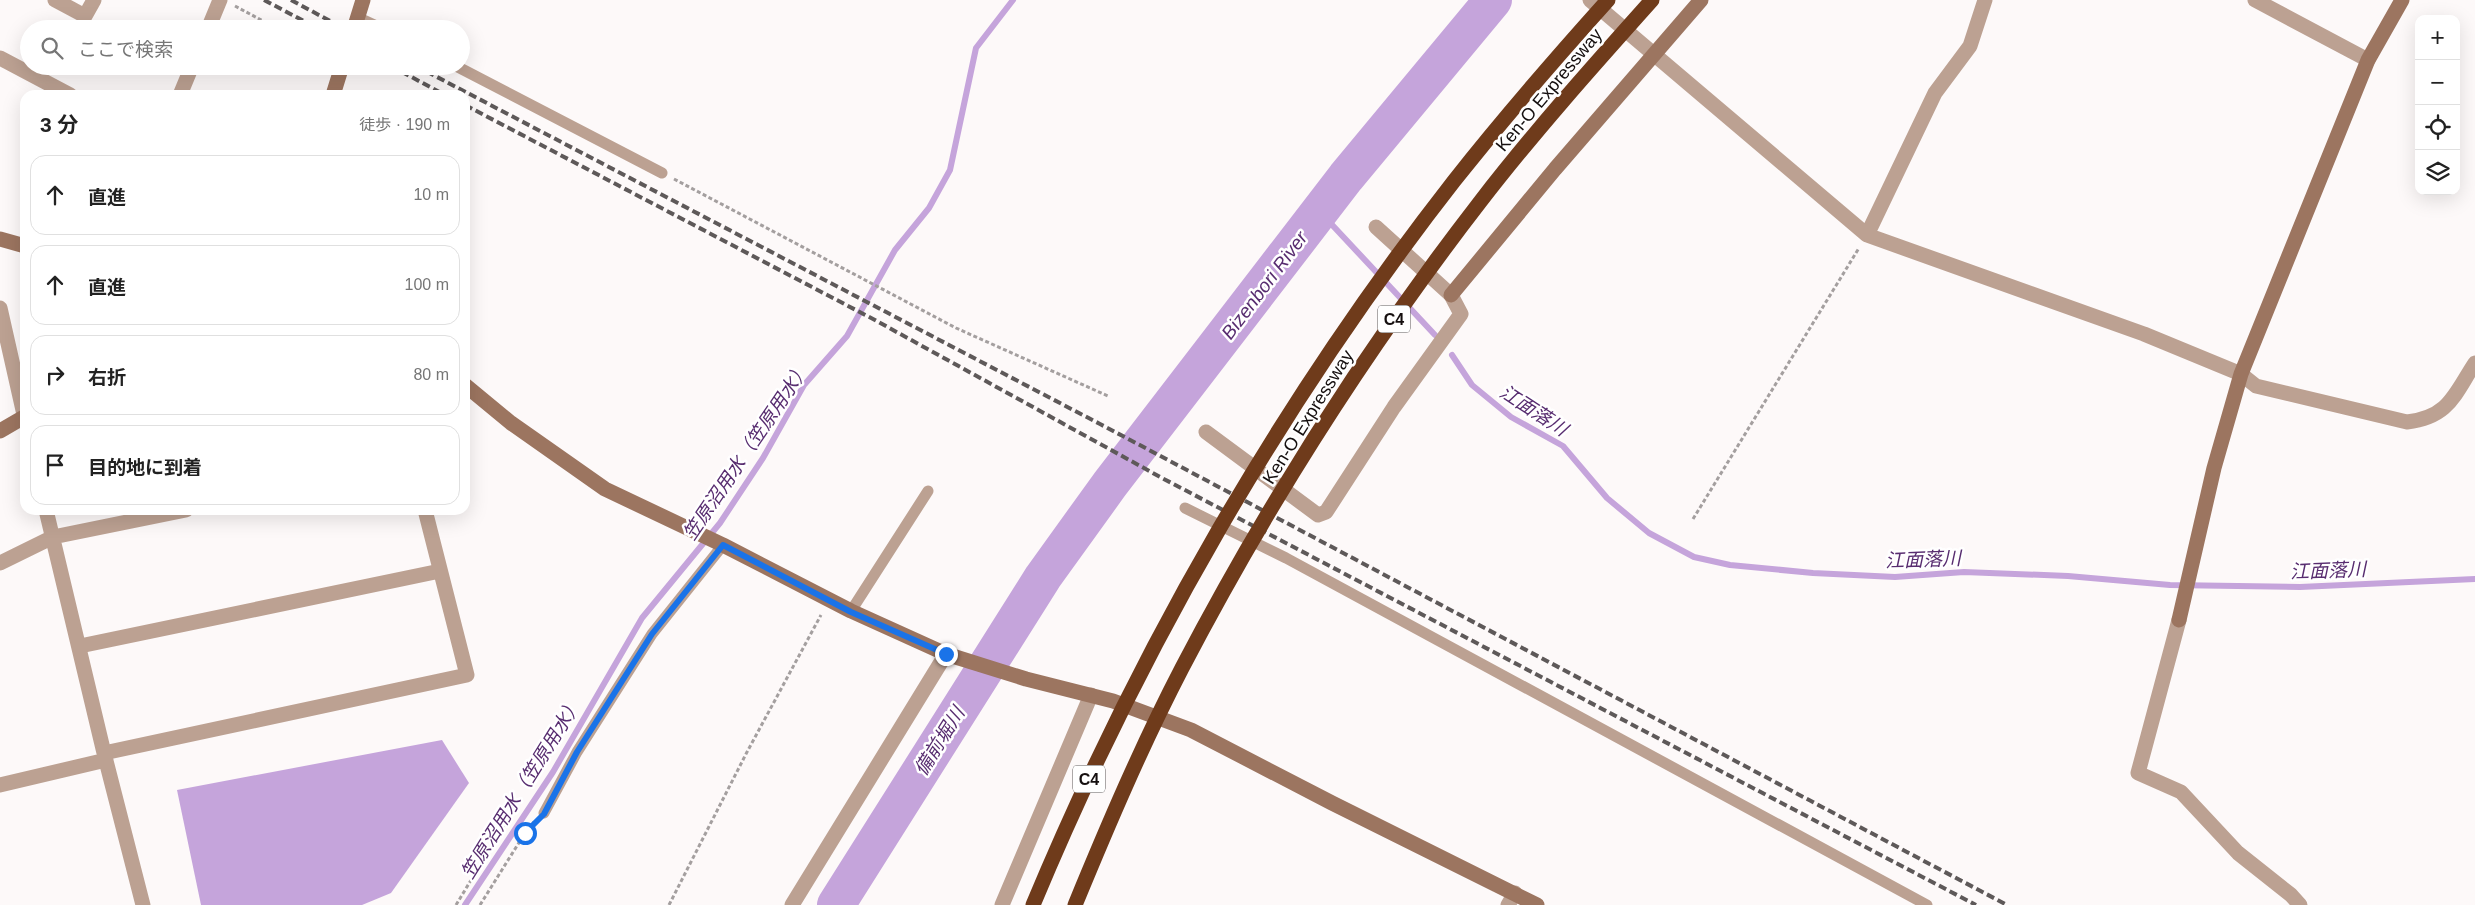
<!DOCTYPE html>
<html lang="ja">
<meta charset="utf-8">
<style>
body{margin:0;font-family:Arial,"Noto Sans JP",sans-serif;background:#f6f6f6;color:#222}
.controls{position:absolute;right:15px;top:15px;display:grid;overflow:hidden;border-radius:10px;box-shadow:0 5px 20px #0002}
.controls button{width:45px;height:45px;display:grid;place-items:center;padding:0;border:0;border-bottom:1px solid #e0e0e0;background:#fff;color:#222;font:25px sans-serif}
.stop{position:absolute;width:15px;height:15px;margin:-11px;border:4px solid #1a73e8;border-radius:50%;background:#fff}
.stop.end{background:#1a73e8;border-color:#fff;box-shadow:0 1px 5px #0008}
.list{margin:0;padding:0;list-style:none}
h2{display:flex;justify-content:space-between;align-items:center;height:65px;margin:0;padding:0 20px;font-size:21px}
h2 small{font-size:16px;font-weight:400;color:#767676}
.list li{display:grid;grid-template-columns:32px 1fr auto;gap:15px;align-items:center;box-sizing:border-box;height:80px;margin:0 10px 10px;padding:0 10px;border:1px solid #e0e0e0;border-radius:15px}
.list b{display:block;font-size:19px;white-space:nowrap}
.list em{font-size:16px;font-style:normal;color:#767676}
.icon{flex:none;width:28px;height:28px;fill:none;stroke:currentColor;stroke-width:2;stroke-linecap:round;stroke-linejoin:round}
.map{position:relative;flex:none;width:2475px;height:905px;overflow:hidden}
.search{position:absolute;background:#fff;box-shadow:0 5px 20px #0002;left:20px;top:20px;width:450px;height:55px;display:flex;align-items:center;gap:12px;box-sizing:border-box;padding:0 18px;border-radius:28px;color:#767676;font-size:19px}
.panel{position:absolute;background:#fff;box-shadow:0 5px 20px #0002;left:20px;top:90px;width:450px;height:425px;border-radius:15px}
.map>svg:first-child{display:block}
.water{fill:#c5a4db}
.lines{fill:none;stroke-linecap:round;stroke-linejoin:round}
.stream{stroke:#c5a4db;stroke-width:6}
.river{stroke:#c5a4db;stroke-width:38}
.path{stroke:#a49f9f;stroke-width:3;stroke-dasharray:4 2.5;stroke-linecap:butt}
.lane{stroke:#bca192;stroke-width:11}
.street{stroke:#bca192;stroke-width:15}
.secondary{stroke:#9c7560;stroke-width:15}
.rail{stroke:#5e5959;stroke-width:4;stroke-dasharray:8 4;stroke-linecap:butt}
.highway-bridge{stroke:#6f3b1b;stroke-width:15}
.route{stroke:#1a73e8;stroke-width:6}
.labels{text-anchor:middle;stroke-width:5;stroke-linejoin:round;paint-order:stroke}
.shield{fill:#fff;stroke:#5b5757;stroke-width:1}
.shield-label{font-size:16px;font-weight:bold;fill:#150f0f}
.street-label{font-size:18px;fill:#150f0f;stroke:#fff}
.water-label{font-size:19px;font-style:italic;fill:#582d70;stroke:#fff}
</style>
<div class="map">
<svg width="2475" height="905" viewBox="0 0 2475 905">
<rect width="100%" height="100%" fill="#fdf9f9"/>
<!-- water -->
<path class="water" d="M442,740L469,783L391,893L362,905H201L177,790Z"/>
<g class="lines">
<!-- stream -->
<path class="stream" d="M1321,213L1435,335
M1452,355L1472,385L1511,417L1563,446L1607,498L1649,533L1694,557L1730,565L1813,573L1895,577L1964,572L2068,576L2170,585L2300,587L2475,579
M465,905L553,772L642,618L720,523L763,458L804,385L847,336L895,250L929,208L950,170L976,48L1013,0"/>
<!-- river -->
<path class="river" d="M836,905L1043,577L1110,484L1346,177L1493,0"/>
<!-- path -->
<path class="path" d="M235,6L278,29
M674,179L956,328L1108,396
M1693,519L1859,248
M456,905L517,804
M480,905L525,833L534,822
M669,905L747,752L821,615"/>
<!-- lane -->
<path class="lane" d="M357,17L383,29
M456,66L662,173
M1185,508L1286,558L1927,905
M851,611L928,491
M544,813L577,752L652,634L723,545"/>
<!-- street -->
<path class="street" d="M55,0L85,16L94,0
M1590,0L1867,235
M1985,0L1970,46L1935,93L1867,235L2144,334L2241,374L2256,386L2407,422C2449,417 2454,395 2475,363
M2255,0L2368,60
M208,29L220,0
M0,58L70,95
M180,95L192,66
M0,308L25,419
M1206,432L1318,515L1326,512L1394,407L1461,314L1451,295L1376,227
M46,510L104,753L143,905
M0,563L53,537L186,510
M2179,620L2138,773L2181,792L2238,853L2291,895L2300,905
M80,646L440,571
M104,753L467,675L425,510
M0,785L106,760
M792,905L946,654
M1002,905L1091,695
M1508,905L1515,893"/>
<!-- secondary -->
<path class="secondary" d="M354,29L363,0
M333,95L342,66
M0,239L25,246
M1451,295L1555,169L1701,0
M465,385L511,423L605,489L723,545L851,611L946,654L1026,679L1113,701L1191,730L1332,803L1537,905
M0,431L24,417
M2179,620L2214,468L2241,374L2368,60L2402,0"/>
<!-- rail -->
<path class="rail" d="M264,0L319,29
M291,0L345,29
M391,66L445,95
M416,66L1100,424L2007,905
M465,105L873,319L1162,478L1976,905"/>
<!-- highway-bridge -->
<path class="highway-bridge" d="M1033,905C1140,648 1282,401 1454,181C1503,119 1555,59 1608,0
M1075,905C1108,825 1142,745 1182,668C1267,505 1367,348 1480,202C1534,132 1593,66 1652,0"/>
</g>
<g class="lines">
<!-- route -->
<path class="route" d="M525,833L544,814L577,752L652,634L723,545L851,612L946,654"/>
</g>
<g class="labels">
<!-- shield labels -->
<g class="shield">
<rect x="1378" y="305.5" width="32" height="27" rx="4"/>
<rect x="1073" y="765.5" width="32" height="27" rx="4"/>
</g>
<g class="shield-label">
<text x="1394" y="325">C4</text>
<text x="1089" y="785">C4</text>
</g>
<!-- street labels -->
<g class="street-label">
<text transform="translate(1549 90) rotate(-50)" y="6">Ken-O Expressway</text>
<text transform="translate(1308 417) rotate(-58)" y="6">Ken-O Expressway</text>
</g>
<!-- water labels -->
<g class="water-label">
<text transform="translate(1264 285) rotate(-53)" y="7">Bizenbori River</text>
<text transform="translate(1534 410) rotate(33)" y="7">江面落川</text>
<text transform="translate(746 451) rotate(-56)" y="7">笠原沼用水（笠原用水）</text>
<text transform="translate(1923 559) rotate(-2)" y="7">江面落川</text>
<text transform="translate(2328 570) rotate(-2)" y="7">江面落川</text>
<text transform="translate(939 741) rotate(-58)" y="7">備前堀川</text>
<text transform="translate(521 788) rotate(-58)" y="7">笠原沼用水（笠原用水）</text>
</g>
</g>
</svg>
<div class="controls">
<button>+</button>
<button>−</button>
<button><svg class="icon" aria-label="locate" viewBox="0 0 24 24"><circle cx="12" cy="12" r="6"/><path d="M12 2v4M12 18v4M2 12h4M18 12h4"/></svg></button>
<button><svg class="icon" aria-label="layers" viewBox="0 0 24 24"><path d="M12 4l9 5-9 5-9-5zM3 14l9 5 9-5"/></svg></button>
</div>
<div class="stop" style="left:525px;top:833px"></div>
<div class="stop end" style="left:946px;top:654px"></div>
<div class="search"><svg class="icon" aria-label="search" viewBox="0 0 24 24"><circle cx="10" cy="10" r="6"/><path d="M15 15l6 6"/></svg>ここで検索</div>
<section class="panel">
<h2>3 分<small>徒歩 · 190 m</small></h2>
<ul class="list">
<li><svg class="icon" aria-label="ahead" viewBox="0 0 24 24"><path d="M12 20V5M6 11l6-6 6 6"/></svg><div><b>直進</b></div><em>10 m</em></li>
<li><svg class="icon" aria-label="ahead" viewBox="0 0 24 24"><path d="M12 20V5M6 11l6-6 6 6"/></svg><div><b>直進</b></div><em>100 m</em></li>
<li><svg class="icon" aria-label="right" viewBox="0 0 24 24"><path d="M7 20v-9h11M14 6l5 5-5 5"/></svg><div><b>右折</b></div><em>80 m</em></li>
<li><svg class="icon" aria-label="arrive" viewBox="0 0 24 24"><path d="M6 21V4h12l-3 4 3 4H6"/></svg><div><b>目的地に到着</b></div></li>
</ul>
</section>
</div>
